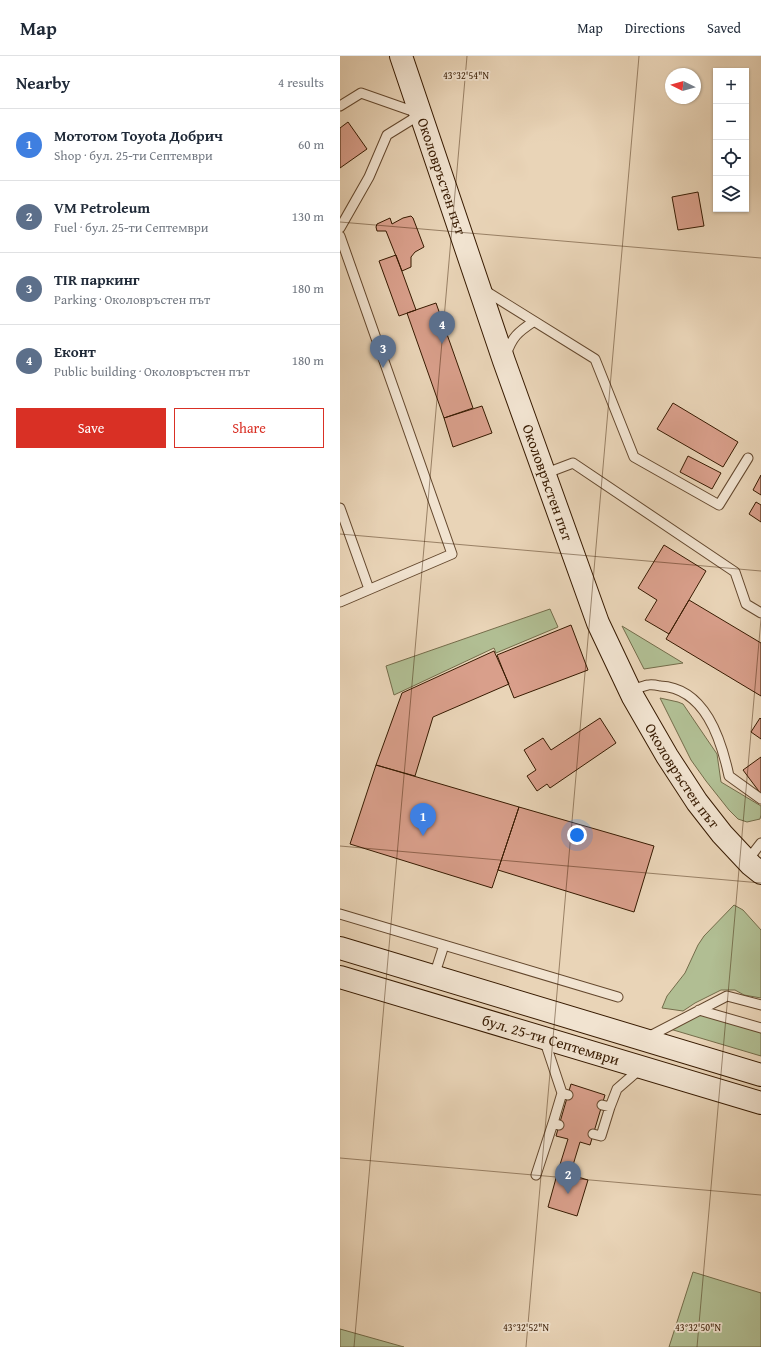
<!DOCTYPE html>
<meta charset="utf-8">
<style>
body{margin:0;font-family:"Gentium Book Plus",serif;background:#f2f2f3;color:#1f2937}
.controls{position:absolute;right:12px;top:12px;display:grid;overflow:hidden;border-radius:0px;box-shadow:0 1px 3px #0004}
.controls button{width:36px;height:36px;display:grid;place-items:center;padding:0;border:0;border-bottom:1px solid #e0e1e3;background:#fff;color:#1f2937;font:20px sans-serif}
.compass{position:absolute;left:325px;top:12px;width:36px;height:36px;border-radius:50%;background:#fff;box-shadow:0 1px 3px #0004;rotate:275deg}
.you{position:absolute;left:237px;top:779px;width:14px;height:14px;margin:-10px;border:3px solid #fff;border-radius:50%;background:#1a73e8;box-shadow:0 0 0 6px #1a73e833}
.badge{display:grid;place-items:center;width:26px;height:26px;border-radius:50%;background:#d93025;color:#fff;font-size:13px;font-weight:700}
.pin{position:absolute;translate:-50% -33px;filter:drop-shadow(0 1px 2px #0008)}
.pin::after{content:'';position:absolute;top:21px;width:14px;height:12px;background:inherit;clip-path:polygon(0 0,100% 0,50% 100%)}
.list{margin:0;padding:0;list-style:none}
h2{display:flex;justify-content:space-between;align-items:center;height:52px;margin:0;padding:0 16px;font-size:17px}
h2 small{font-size:13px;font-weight:400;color:#747a83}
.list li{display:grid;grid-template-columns:26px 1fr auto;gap:12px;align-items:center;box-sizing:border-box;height:72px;padding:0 16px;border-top:1px solid #e0e1e3}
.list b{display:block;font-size:15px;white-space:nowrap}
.list p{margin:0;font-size:13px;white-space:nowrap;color:#747a83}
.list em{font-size:13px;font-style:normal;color:#747a83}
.actions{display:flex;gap:8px;padding:12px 16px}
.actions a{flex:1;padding:9px 0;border:1px solid #d93025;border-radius:0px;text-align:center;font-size:14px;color:#d93025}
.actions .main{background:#d93025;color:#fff}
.icon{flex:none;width:22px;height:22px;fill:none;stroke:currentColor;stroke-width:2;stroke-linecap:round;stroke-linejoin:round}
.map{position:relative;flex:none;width:421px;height:1291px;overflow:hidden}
header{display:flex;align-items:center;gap:24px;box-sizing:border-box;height:56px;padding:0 20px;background:#fff;border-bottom:1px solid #e0e1e3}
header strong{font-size:19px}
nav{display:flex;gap:22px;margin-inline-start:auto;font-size:14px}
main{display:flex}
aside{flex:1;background:#fff}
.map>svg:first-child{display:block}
.green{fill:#b1be93;stroke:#746c4a}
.building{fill:#d99f8b;stroke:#371a01}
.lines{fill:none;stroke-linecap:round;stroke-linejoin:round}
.service-casing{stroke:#64482e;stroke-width:11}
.secondary-casing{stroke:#371a01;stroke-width:24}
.service{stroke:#f1e3d0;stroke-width:9}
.secondary{stroke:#f1e3d0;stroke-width:22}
.ticks{fill:none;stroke:#371a01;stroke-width:1;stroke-opacity:0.45}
.labels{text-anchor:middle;stroke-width:3.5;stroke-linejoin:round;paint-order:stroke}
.street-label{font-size:15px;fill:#371a01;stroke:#f1e3d0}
.ticks-label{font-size:10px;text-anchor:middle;fill:#371a01;stroke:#f1e3d0;stroke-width:3.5;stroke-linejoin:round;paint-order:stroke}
</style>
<header>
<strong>Map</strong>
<nav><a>Map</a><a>Directions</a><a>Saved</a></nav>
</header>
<main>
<aside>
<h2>Nearby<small>4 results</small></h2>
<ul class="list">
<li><span class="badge" style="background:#3f7fe0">1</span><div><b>Мототом Toyota Добрич</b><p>Shop · бул. 25-ти Септември</p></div><em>60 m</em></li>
<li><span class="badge" style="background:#5c6f8a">2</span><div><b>VM Petroleum</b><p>Fuel · бул. 25-ти Септември</p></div><em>130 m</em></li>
<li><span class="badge" style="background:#5c6f8a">3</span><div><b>TIR паркинг</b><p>Parking · Околовръстен път</p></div><em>180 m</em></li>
<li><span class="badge" style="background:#5c6f8a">4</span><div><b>Еконт</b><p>Public building · Околовръстен път</p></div><em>180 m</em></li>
</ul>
<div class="actions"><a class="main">Save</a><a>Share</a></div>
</aside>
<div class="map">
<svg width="421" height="1291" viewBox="0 0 421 1291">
<rect width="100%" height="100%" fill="#e9d4b7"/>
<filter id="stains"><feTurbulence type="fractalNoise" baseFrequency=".005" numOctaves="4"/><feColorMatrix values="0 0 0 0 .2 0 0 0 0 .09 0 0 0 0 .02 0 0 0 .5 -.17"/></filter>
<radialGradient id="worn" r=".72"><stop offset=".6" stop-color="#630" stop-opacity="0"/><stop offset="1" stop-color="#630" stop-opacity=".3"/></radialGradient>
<!-- green -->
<path class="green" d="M210,553L218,571L156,597L154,592L54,639L46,610Z
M282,570L343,607L304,613Z
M320,642L338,646L343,648L377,698L381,726L421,750V759L420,763L407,766L398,763L389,754L366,725L351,704Z
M394,849L403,854L421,874V942L404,939L395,934H381L355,947L343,955L322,952L327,940L345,917L358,889L364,880Z
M359,958L421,976V1000L330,973Z
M353,1216L421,1237V1291H329Z
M0,1273L64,1291H0Z"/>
<!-- building -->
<path class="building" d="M8,66L27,93L0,112V72Z
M358,136L364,170L338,174L332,141Z
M71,160L73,162L84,191L75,196L71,201V211L62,215L46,175H37L36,171L37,168L50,162L52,168L63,162Z
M56,199L76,254L59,260L39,205Z
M96,247L133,352L104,362L67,257Z
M333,347L398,386L383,411L317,373Z
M142,350L152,377L113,391L104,362Z
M348,400L381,417L372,433L340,416Z
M421,419V439L413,434Z
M416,446L421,449V466L409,458Z
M324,489L366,515L329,578L305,564L317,544L298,532Z
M349,544L421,587V640L326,583Z
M231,569L248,614L174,642L157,599Z
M154,595L169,628L93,661L75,720L36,709L62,637Z
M260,662L276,687L210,732L207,728L197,735L187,720L196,714L184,694L203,682L211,694Z
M420,662L421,663V683L411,676Z
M421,701V738L403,714Z
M36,709L179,751L152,832L10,788Z
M179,751L314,790L294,856L158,814Z
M231,1028L265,1039L250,1089L240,1086L230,1119L218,1115L228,1083L216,1080Z
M218,1115L248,1124L237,1160L208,1151Z"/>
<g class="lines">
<defs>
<path id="service" d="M0,50L21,37L78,57
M0,172L29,121L47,79L81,58
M0,180L112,498L0,546
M144,234L255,303L294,401L379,449L408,402
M166,299C172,281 178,276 193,266
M204,418L233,407L395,516L406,548L421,557
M0,452L29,533
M290,635C296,633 302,630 308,629C312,628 316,629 320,630C365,632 381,683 389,720L421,743
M407,805L421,787
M0,858L278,941
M94,920L104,889
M359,954L421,972
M308,981L387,940L421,949
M204,983L222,1037L228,1039
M262,1049L270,1051L277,1033L300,1013
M219,1069L213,1067L222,1037
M253,1078L261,1080L270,1051
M196,1119L213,1067"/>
<g id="secondary">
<path id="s1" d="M61,0L164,305L258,567L293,641L327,700L357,746L382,778L411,809L421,817"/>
<path d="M0,892L421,1019"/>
<path id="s2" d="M0,921L421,1047"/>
</g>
</defs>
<!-- service casing -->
<use href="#service" class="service-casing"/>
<!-- secondary casing -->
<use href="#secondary" class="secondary-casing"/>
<!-- service -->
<use href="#service" class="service"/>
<!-- secondary -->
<use href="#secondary" class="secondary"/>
</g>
<!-- ticks -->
<path class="ticks" d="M0,166L421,202M0,478L421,515M0,790L421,827M0,1102L421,1139M14,1291L127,0M186,1291L299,0M357,1291L421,563"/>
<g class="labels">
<!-- street labels -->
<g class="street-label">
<text dy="5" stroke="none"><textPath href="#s1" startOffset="127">Околовръстен път</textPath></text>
<text dy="5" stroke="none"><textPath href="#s1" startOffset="451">Околовръстен път</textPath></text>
<text dy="5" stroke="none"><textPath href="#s1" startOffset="775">Околовръстен път</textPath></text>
<text dy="5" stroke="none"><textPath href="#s2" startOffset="220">бул. 25-ти Септември</textPath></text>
</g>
</g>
<g class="ticks-label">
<text x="126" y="23">43°32'54"N</text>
<text x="186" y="1275">43°32'52"N</text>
<text x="358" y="1275">43°32'50"N</text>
</g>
<rect width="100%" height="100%" filter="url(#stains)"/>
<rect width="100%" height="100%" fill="url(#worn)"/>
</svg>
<div class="controls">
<button>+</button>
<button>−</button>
<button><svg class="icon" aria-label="locate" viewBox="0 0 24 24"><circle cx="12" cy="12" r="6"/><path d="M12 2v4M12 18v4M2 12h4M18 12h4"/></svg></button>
<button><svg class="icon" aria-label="layers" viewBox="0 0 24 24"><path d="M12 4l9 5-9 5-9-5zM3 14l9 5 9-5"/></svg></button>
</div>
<svg class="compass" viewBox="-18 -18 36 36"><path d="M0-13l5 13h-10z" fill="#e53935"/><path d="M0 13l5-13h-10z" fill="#747a83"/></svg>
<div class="you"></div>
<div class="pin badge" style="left:83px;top:780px;background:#3f7fe0">1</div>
<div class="pin badge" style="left:228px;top:1138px;background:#5c6f8a">2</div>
<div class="pin badge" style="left:43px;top:312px;background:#5c6f8a">3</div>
<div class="pin badge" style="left:102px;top:288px;background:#5c6f8a">4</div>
</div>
</main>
